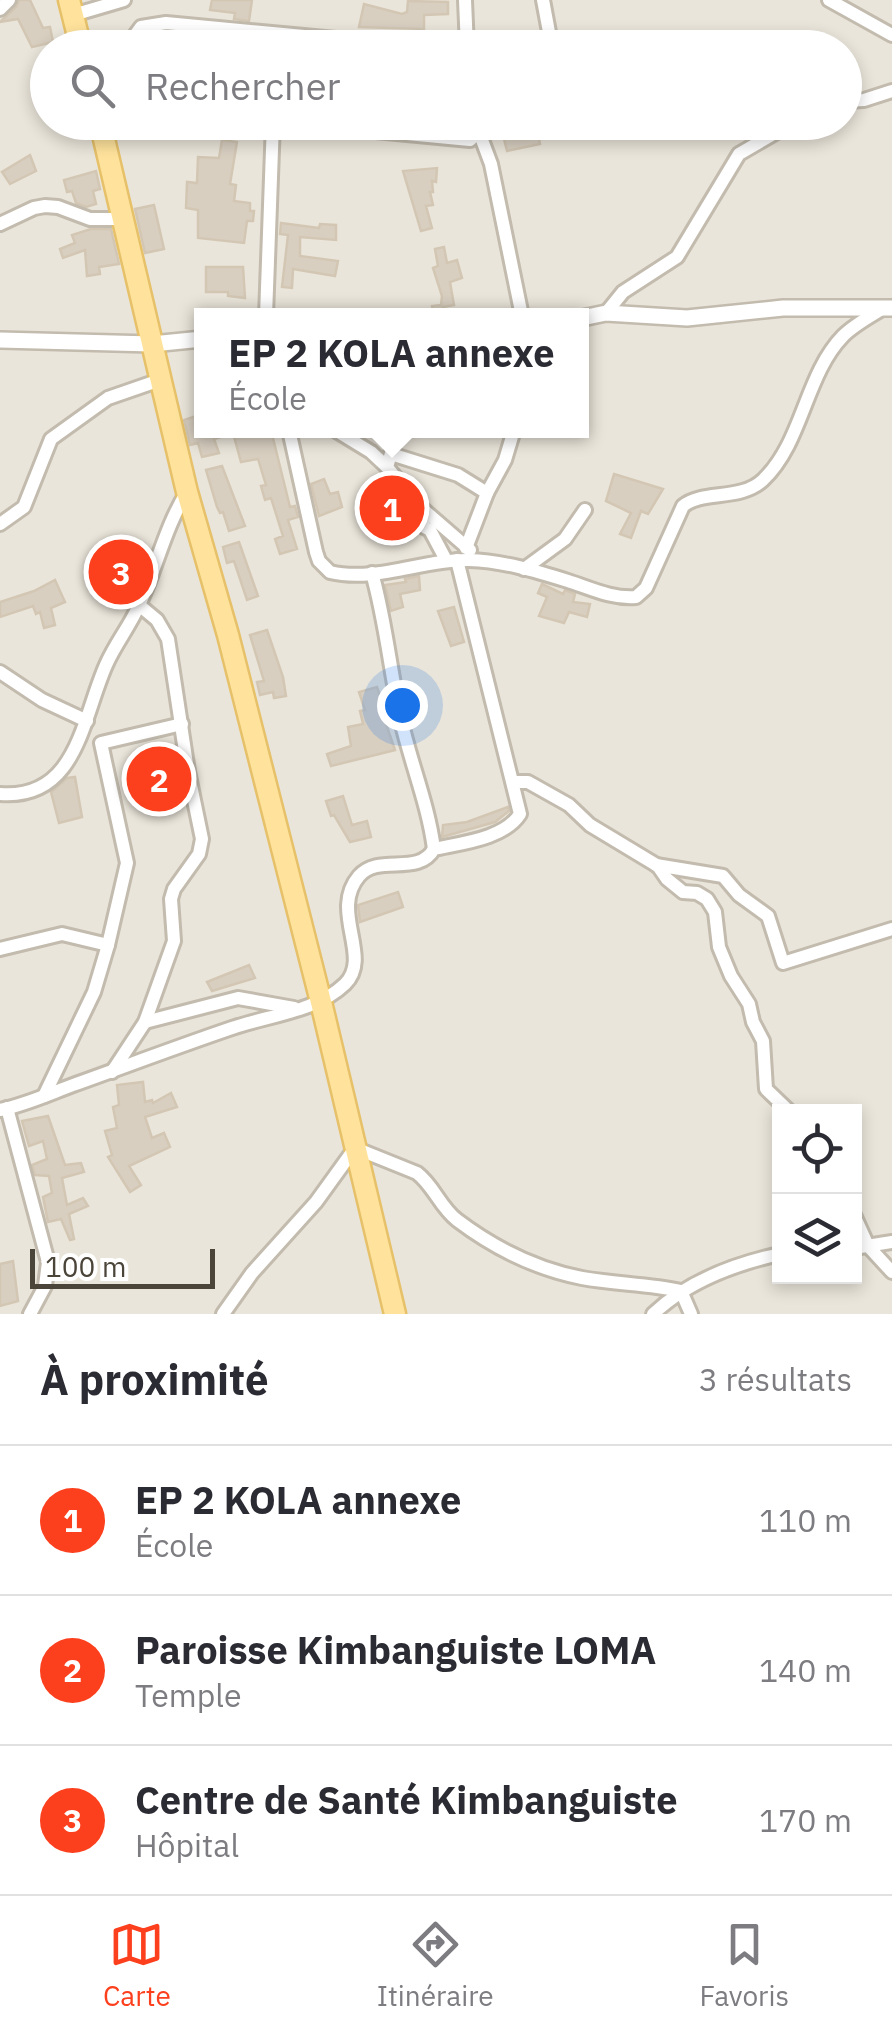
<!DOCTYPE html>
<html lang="fr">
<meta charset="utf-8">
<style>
body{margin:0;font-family:"IBM Plex Sans",sans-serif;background:#f7f7f7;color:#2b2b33}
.controls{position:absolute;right:30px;bottom:30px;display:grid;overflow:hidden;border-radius:0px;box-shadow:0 5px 15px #0003}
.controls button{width:90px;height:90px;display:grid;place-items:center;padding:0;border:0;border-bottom:2px solid #e1e1e2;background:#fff;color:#2b2b33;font:50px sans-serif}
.scale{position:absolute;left:30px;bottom:25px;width:185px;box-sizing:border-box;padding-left:10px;border:5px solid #4b4439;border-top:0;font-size:28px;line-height:35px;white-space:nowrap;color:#4b4439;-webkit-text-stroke:8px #fff;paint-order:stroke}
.you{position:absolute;left:402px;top:705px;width:35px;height:35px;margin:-25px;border:8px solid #fff;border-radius:50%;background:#1a73e8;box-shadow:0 0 0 15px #1a73e833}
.badge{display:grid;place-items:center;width:65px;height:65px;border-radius:50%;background:#fc3f1d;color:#fff;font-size:32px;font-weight:700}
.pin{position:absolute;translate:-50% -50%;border:5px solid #fff;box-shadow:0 2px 10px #0006}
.popup{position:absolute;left:194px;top:308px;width:395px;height:130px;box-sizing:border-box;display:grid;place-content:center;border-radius:0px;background:#fff;filter:drop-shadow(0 2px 8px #0005);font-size:32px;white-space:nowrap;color:#7c7c81}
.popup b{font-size:38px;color:#2b2b33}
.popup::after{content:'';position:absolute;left:50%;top:100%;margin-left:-20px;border:20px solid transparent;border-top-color:#fff}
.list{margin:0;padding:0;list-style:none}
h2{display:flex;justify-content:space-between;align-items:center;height:130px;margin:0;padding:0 40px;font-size:42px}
h2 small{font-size:32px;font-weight:400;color:#7c7c81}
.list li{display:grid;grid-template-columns:65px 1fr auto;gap:30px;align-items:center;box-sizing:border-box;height:150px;padding:0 40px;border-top:2px solid #e1e1e2}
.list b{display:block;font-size:38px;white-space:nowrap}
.list p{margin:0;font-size:32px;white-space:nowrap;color:#7c7c81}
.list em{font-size:32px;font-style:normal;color:#7c7c81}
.icon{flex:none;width:55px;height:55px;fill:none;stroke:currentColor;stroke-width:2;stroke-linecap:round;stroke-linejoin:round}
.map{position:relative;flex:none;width:892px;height:1314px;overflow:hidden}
.search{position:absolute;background:#fff;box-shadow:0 5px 15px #0003;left:30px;right:30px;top:30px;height:110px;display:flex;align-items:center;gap:25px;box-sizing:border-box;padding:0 35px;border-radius:55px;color:#7c7c81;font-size:38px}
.sheet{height:580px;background:#fff}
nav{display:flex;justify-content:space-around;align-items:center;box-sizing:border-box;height:140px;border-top:2px solid #e1e1e2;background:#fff;font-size:28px;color:#7c7c81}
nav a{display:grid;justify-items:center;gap:5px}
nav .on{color:#fc3f1d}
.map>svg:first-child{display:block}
</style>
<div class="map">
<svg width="892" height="1314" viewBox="0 0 892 1314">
<rect width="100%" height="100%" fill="#f6f3ec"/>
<path fill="#eae5da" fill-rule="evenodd" d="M0,0H892V1314H0ZM48,48H844V122H48ZM202,316H582V430H202ZM780,1112H854V1276H780Z"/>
<g fill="#d8cfc1" stroke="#d3c7b4" stroke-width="2.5">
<polygon points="19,0 30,0 43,28 50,27 53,42 32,47 18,19 0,22 16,7"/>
<polygon points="212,0 252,0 249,21 234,19 235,13 210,10"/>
<polygon points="408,1 448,2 448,14 424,15 424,29 359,27 364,4 402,14 407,12"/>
<polygon points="536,124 540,144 507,151 502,131"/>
<polygon points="222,140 237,142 230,184 236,185 234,201 250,203 250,211 254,211 253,221 247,221 244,243 198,238 198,210 186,208 187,182 197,183 198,157 219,158"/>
<polygon points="30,155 36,171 10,184 2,172"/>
<polygon points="437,168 436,182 432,181 433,192 430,192 433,205 426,206 432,228 421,231 403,171"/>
<polygon points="96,171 100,189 93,191 96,204 86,207 76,203 72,191 67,192 64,180"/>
<polygon points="154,205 164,249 145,253 135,209"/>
<polygon points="281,223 319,228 320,224 336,225 336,240 300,237 300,256 338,261 335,276 293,269 292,288 282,287 288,235 280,234"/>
<polygon points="91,229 111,229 119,264 99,267 100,274 87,276 85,250 63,258 60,249 75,243 72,235"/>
<polygon points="444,247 447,263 457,260 462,278 450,282 454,305 443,307 444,316 434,316 432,306 441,305 442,296 433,268 438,266 435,249"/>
<polygon points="206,267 243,267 245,298 228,296 228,292 206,292"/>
<polygon points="202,414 202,430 271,430 290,507 295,506 298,517 288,520 297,549 280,554 275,539 283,536 271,498 265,500 261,486 266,485 258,459 241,462 233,433 214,439 219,453 202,457 198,443 190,445 184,420"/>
<polygon points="222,466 245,526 229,531 223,512 220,513 217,507 206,470"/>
<polygon points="614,474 663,489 648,514 641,511 631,538 620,534 631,513 606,501"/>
<polygon points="324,479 330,494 338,492 342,507 319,516 311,484"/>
<polygon points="239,542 258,596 247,600 234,561 227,563 223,547"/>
<polygon points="419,576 420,590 400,594 403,607 391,611 385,585 406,582 405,579"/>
<polygon points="55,580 65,602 51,608 55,625 44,628 40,612 36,614 33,606 0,617 0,602 34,591"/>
<polygon points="542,584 563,594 565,590 575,594 573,602 590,604 587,617 569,612 564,623 539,616 547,597 538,593"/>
<polygon points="454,607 464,642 451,646 438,611"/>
<polygon points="267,630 283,677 286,696 274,698 273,692 260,695 257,682 264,681 250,635"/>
<polygon points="377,687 381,699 378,700 395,750 331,766 327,754 351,746 348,727 363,724 360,711 365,710 359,692"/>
<polygon points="75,777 82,817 59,823 51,792 67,778"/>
<polygon points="343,796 352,825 367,821 371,837 350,842 334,815 331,816 326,801"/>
<polygon points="508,807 509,811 495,822 442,837 443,825 467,822"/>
<polygon points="398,892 403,907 360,922 358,905"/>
<polygon points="249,965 255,978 212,991 207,982"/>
<polygon points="143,1082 145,1102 152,1100 153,1103 171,1093 177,1107 145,1117 152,1138 164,1133 170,1147 129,1166 141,1185 130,1192 108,1157 112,1155 105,1131 117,1128 113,1107 119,1105 117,1085"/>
<polygon points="48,1116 65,1165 81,1163 84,1172 62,1178 67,1205 83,1198 88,1206 69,1214 74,1239 70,1240 61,1219 48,1222 43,1197 52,1193 49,1176 35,1175 32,1165 47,1159 43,1141 29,1146 22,1121"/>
<polygon points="13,1261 18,1301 0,1306 0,1264"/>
</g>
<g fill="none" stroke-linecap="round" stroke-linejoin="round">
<g stroke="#c2bbae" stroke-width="18">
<g id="minor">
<polyline points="465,0 467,48"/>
<polyline points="543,0 552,48"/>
<polyline points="829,0 892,35"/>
<polyline points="0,9 9,0"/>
<polyline points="73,15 124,0"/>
<polyline points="133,48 133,38 141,27 166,23 432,48"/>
<polyline points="255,48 256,32"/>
<polyline points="844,101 864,100 892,91"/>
<polyline points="281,122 470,140 479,132 478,122"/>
<polyline points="571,122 610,122"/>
<polyline points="479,132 491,164 522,316"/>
<polyline points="0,224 34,208 45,206 58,207 90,219 125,219"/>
<polyline points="606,313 623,292 677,257 739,154 794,122"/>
<polyline points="266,316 273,122"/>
<path d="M289,430L316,552L319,561L330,572C375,583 424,559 469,560C503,561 536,571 568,581C590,588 612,599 636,597L646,588L683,506C702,490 741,501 763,480C803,442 805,375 843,336C854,325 869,317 882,309"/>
<polyline points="335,430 371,452 387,467"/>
<polyline points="398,430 387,467 418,505 424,527 430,530 446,560"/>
<polyline points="391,454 458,475 487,493 466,548"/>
<polyline points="487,493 505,460 514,430"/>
<polyline points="418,505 470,550"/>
<polyline points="0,524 24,507 51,439 108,398 160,380"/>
<polyline points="524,569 565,539 585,510"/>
<path d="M372,573C386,622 390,671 401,720C411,764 428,804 434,849"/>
<polyline points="0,672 42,700 87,721"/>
<polyline points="513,782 528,782 569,805 590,825 658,866 667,879 683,892 697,893 707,899 715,912 719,947 731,976 749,1004 753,1022 763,1041 766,1089 790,1112"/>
<path d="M0,794C77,800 82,719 106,665C115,644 130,626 139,605C157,567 165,527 187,492"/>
<polyline points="656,865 723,876 739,895 768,916 783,963 892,929"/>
<polyline points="0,949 62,934 108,945 127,863 101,743 182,724"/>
<polyline points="145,1022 238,998 294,1008"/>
<polyline points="112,1072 145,1022 174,941 171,899 174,889 199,854 202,839 188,771 168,639 157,620 139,605"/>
<polyline points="44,1096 94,992 108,945"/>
<polyline points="7,1108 48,1262 45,1286 30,1314"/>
<path d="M0,1110C25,1105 49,1094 73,1085C126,1066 179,1046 232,1028C269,1015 316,1012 345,984C373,957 329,911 359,876C379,853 418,877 434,849C461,843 504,839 520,814L457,560"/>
<polyline points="854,1215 868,1246 892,1272"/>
<polyline points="854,1248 892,1242"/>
<polyline points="681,1291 691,1314"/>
<path d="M223,1314L252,1273L316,1202L355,1148L417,1173C434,1186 440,1207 457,1220C494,1248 536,1269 582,1278C615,1284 648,1284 681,1291"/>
<path d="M653,1314C687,1282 734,1264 780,1254"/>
</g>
</g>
<g stroke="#c2bbae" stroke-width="20">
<g id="tertiary">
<polyline points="582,318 606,313 687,318 783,308 892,308"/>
<polyline points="0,340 152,344 202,339"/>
</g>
</g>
<g stroke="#e6c16a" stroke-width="25">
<g id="primary">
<polyline points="69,0 81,48"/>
<polyline points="100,122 187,492 228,635 321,1002 395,1314"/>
</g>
</g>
<use href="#minor" stroke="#fff" stroke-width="12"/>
<use href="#tertiary" stroke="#fff" stroke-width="15"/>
<use href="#primary" stroke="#ffe39c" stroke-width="20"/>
</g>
</svg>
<div class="controls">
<button><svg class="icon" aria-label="locate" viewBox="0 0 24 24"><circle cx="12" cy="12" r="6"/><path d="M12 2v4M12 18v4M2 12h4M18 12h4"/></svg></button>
<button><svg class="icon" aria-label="layers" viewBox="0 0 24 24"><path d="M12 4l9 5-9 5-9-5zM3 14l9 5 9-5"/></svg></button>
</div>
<div class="scale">100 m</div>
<div class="you"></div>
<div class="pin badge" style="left:392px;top:508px">1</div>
<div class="popup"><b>EP 2 KOLA annexe</b>École</div>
<div class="pin badge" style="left:159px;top:779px">2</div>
<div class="pin badge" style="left:121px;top:572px">3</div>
<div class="search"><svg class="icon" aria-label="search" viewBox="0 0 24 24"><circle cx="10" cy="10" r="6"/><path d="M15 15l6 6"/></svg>Rechercher</div>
</div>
<section class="sheet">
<h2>À proximité<small>3 résultats</small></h2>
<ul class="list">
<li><span class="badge">1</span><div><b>EP 2 KOLA annexe</b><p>École</p></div><em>110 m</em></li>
<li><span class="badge">2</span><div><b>Paroisse Kimbanguiste LOMA</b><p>Temple</p></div><em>140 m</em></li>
<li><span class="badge">3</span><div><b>Centre de Santé Kimbanguiste</b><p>Hôpital</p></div><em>170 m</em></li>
</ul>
</section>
<nav>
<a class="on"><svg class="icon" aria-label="map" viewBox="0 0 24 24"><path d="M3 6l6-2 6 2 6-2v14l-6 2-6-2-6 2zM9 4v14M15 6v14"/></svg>Carte</a>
<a><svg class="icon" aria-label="directions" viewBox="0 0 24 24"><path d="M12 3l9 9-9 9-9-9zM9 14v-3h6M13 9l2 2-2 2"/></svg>Itinéraire</a>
<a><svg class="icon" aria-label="saved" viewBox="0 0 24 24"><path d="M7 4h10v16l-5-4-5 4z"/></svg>Favoris</a>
</nav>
